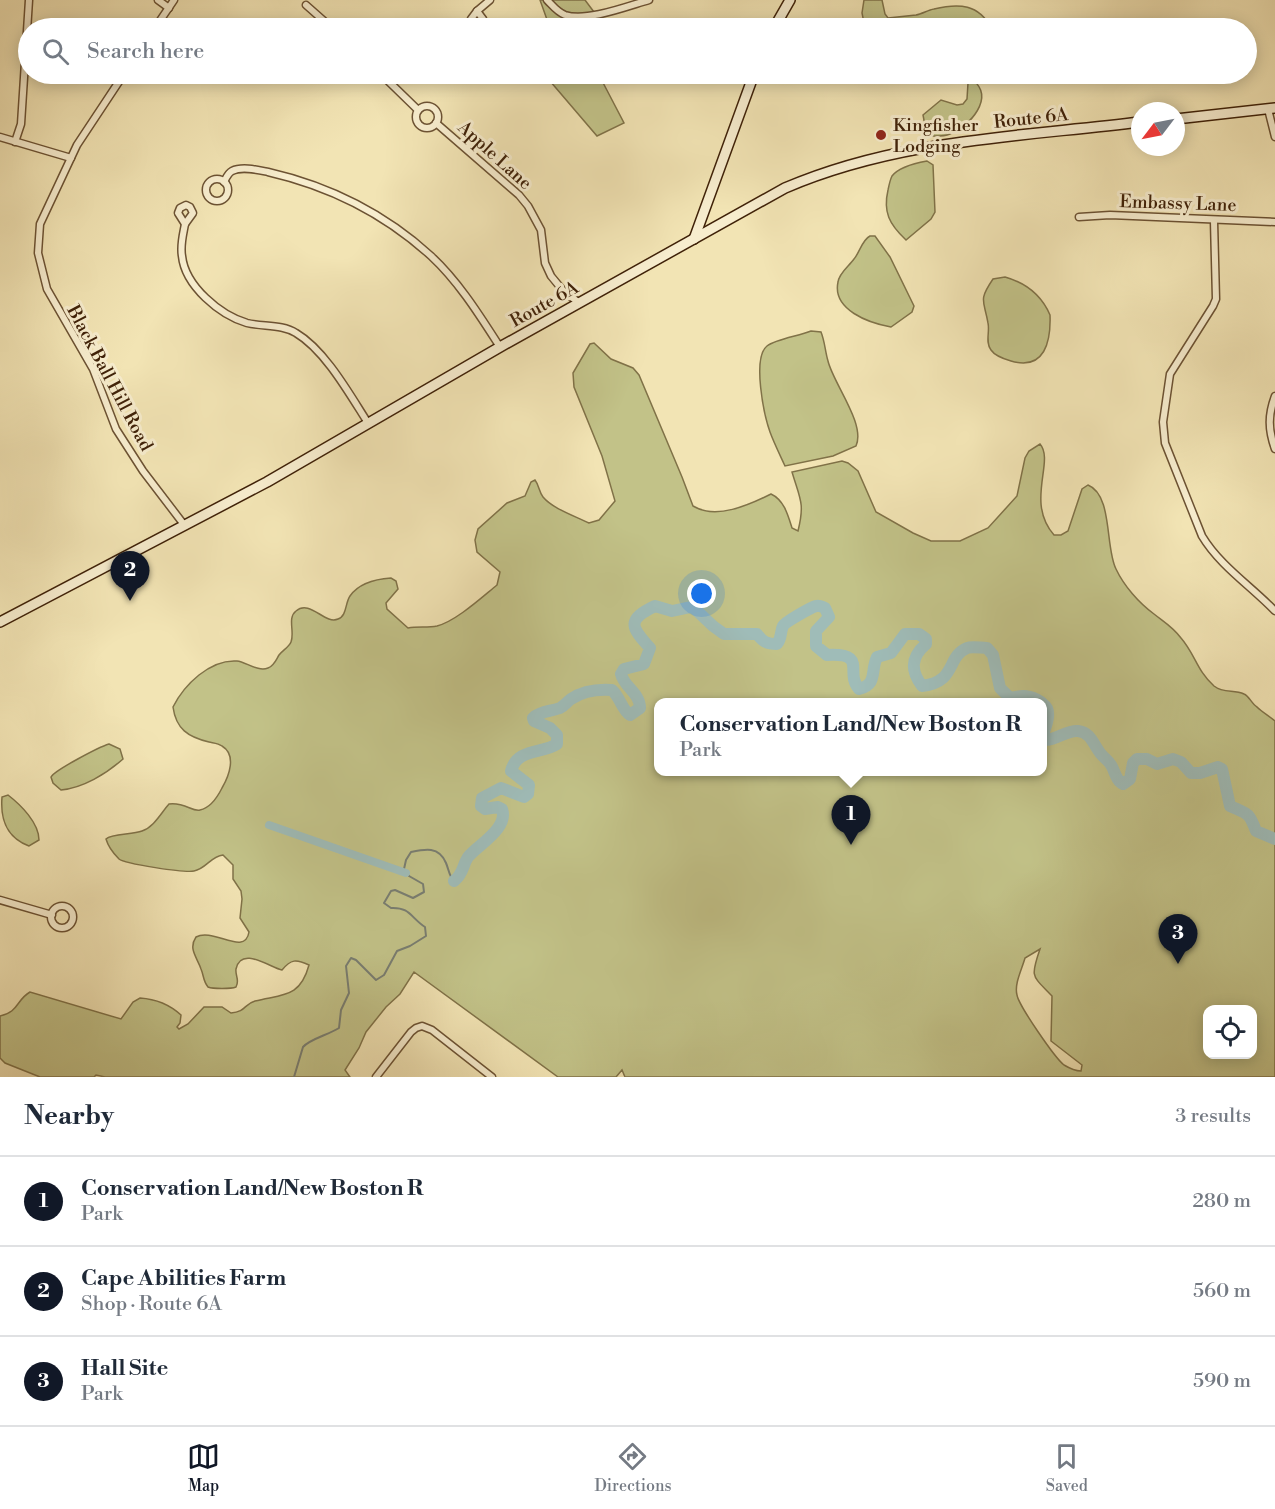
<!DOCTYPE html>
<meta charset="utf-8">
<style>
body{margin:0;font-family:"Libre Bodoni",serif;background:#f2f2f3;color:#1f2937}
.controls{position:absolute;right:18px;bottom:18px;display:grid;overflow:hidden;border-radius:12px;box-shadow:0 3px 15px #0003}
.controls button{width:54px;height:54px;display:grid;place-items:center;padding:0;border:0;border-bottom:2px solid #e0e1e3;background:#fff;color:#1f2937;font:30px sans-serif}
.compass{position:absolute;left:1131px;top:102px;width:54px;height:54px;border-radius:50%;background:#fff;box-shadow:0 3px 15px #0003;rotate:238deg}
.you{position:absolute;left:702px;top:594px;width:21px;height:21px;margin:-15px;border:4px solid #fff;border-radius:50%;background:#1a73e8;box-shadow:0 0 0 9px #1a73e833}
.badge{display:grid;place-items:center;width:39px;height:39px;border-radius:50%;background:#111827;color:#fff;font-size:20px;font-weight:700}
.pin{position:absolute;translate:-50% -50px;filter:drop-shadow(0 2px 3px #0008)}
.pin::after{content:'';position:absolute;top:32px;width:21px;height:18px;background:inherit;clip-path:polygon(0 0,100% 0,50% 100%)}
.popup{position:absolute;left:654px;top:698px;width:393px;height:78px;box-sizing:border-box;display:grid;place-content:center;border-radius:12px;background:#fff;filter:drop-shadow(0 2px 4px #0005);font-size:20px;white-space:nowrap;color:#747a83}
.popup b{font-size:22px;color:#1f2937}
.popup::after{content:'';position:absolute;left:50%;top:100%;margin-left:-12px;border:12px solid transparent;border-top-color:#fff}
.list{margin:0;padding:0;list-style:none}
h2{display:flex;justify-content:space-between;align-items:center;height:78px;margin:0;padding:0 24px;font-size:26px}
h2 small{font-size:20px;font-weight:400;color:#747a83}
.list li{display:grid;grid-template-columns:39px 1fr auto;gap:18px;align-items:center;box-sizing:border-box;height:90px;padding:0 24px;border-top:2px solid #e0e1e3}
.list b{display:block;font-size:22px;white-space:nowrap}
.list p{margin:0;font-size:20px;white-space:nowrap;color:#747a83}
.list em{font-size:20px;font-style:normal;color:#747a83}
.icon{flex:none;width:33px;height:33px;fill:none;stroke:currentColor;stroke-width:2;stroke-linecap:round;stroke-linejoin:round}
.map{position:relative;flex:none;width:1275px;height:1077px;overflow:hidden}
.search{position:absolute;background:#fff;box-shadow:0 3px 15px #0003;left:18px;right:18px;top:18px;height:66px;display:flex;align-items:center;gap:15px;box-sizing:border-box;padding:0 21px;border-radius:33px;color:#747a83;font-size:22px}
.sheet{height:348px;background:#fff}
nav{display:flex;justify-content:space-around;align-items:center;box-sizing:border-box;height:84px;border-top:2px solid #e0e1e3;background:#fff;font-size:16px;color:#747a83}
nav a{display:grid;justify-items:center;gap:3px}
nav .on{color:#111827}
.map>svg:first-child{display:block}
</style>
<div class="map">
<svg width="1275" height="1077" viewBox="0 0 1275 1077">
<rect width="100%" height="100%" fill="#f2e4b4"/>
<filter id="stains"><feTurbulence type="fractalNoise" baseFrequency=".00333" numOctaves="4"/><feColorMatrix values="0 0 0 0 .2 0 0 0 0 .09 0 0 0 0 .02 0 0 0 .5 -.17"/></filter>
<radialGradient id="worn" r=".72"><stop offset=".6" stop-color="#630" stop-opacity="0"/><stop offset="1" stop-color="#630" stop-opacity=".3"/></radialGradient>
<g fill="#c2c288" stroke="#807248" stroke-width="1.5" fill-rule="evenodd">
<polygon points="540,0 585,0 606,28 550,28"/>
<path d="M864,0H882L885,14L888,18C897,17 907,16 916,15C922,14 928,10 934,9C959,3 979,4 991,28H980L972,21L946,28H865L862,13Z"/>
<polygon points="544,74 600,74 599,75 624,123 597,136"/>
<path d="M973,80C995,98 970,126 950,134C943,137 934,136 927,136L923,115L941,100L957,105L963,104L967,99L968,83Z"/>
<path d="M927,161L933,165L935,212L931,219L906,240C889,224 883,212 888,190C889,185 890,180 892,176C899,167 916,163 927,161Z"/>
<path d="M870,236H875L890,257L914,306L912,312L891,327C869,323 832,310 838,282C839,273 849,266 854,259C860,252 862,240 870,236Z"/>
<path d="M1005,277C1026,283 1041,294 1050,315C1051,341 1045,371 1011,361C1004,359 995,356 991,350C985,342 990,332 988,323C984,300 978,301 993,279Z"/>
<path d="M811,331L821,332C825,342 825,351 828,361C833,383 866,424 856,446L833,456L785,466C780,455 774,443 770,432C764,415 752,358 767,346C776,339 799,336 811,331Z"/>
<path d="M594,343L611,359L633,368L639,375L682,477L693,506C716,520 749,505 771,494C784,500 788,515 792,528L798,531C805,503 800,499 792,472L842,461L848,463L858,471L876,512L913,533L931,541H960L988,528L1017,496L1025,458L1029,451L1040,444C1055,461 1025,502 1054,535H1061L1068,531L1082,489L1088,485C1113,495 1105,548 1116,569C1124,586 1139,603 1154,614C1164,622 1173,627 1181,638C1195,654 1197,671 1214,686C1224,694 1234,689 1244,694C1249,696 1252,704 1257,707C1262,712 1269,716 1275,721V1077H625L622,1070L616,1077H558L414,972L400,994L386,1007L366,1032L359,1048L345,1070L350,1077H105L96,1075L94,1077H40L5,1063L0,1058V1016C19,1012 16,1000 30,992L121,1019L133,1002L140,998C155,999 169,1004 181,1015L180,1023L177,1027L179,1029L188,1024L204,1007H222L231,1013C246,1012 244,1004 255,1001C283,994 300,998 309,965C296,959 291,959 282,970C271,968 241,945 236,969C235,976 240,980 236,987C231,989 213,989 208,987C203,981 204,976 201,969C197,957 188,949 196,937C213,927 245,957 249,932L240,918L242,899L241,891L233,879V865L223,855C211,856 206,869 194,871C185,873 125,864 119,859C114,854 108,846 106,839C112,833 132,835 142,831C154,827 161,813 169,804C185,802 192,812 200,810C210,808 218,796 222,788C229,776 237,755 222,746C218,743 213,743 209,742C188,737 176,729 173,707C184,685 210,659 237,661C246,662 258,672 268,668C274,666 276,660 279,655C283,650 289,647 291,642C295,632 287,618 296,611C310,599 325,625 338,619C347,616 345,603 350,596C359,583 376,579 391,578L396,581L398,589L386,603L387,609L408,628C418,626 427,628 437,626C456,621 481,598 497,585L500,572L477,552L475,540L478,529L507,503L525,496L531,482L535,480C539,485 539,492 543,497C553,509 575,516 589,523L599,520L615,501L602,456L574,387L573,373L590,344ZM659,702H1043V772H659ZM1040,949C1030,978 1032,975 1052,996L1051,1041L1082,1065L1081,1071C1075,1071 1069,1068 1064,1065C1055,1058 1019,1006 1017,995C1014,984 1022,969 1025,958ZM1208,1010H1252V1054H1208Z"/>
<path d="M109,744L120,749L123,759C106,774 83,788 61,790L53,783L51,777C55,770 99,747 109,744Z"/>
<path d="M8,795C21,805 39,823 39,840L29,846C8,838 0,822 2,797Z"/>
</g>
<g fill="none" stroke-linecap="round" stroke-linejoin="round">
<path stroke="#797e72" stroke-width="2" d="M294,1077L303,1047C310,1039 328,1035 339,1028L341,1010L349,993L346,966L351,958L356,960L376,980L384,975L397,951L410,946L426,936L425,927C411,918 410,907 391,908L384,903L391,891L395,890L413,898L424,892L423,884L409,876L404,869L406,860L411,852C425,849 439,846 446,863C449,870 449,876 454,881"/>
<polyline stroke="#9fbcb8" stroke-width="8" points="269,825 406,873"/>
<g stroke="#9fbcb8" stroke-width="12">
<path d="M1043,704C1053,711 1046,725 1043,735L1046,740C1058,739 1067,730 1078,731C1091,732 1094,746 1101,754C1104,758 1108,760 1111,765C1115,771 1116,781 1123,784L1130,779L1133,763L1137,759H1147L1157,764L1173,759L1181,762L1191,773H1200L1218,767L1222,769L1230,806C1248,814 1249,812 1256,831L1275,839"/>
<path d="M454,881C464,873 462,866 468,857C478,845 509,828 502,809L498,807L485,809L481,806L482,798L501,788L524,797L528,794L529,785L511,771C517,748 542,754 557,744V735L550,728L534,721L533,718C542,710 550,712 560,708C564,706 567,702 571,699C583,691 598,689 612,690C620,697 622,710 630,715L640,708C640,693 624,687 621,674L624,669L644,664L650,648C631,627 626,620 655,606L672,611L691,607L695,609L713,626L724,634H757C763,642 767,644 777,644C782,638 780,632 783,626C785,622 810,608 816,606C820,605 822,607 825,608L829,617L816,631V646L827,655C869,653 844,672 859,689C878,684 870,672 877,657L891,653L905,634H919L926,639V644C911,657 910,670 922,686C957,682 946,657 967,648C972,646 981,648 987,648L993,655L1000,688L1010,698C1023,695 1030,695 1041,702"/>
</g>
<g stroke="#6c5233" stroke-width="9">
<g id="minor">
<polyline points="158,0 169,8"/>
<path d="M547,0C553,6 557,12 565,15C587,22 628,6 649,0"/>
<polyline points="306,5 332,28"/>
<polyline points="477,11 490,0"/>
<polyline points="155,28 174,0"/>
<polyline points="467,28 471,19 477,11 483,19 485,28"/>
<polyline points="124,74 77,145 40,224 38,253 47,289 93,369 116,429 143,471 185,526"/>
<polyline points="381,74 418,110"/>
<circle cx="427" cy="117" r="11"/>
<polyline points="1268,109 1275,137"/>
<polyline points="436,123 519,195 528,206 541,230 545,263 551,276 565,293 580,303"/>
<polyline points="0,137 71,158"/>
<polyline points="15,142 21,124 29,0"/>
<circle cx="217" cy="190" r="11"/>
<path d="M224,182C226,178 228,173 232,171C242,166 258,170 268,172C329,186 385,214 431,256C459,282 480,316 500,347"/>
<polygon points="186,205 190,207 193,213 185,224 178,213 180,208"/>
<polyline points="1079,217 1110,215 1275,222"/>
<path d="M1214,221L1216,299L1213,306L1170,374L1163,422L1165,443L1202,536C1220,566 1251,586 1275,611"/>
<path d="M185,224C183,235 180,245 182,256C185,286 220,315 247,323C263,327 282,324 296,333C325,350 350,395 368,423"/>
<path d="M1275,396C1268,415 1268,429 1275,449"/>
<polyline points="0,900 52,915"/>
<circle cx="62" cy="917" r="11"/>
<polyline points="376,1077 411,1032 416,1028 422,1026 432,1030 492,1077"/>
</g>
</g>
<g stroke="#3f2108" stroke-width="12">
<g id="secondary">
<polyline points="774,28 790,0"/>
<polyline points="1176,119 1275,108"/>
<polyline points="694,239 754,74"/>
<path d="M0,622L267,482L500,347L785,188C899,139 1019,137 1140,122"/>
</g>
</g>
<use href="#minor" stroke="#f7edce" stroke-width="6"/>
<use href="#secondary" stroke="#f7edce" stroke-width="9"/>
</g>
<circle fill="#8f2418" stroke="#f7edce" stroke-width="2" cx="881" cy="135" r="6"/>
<g text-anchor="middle" stroke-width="6" stroke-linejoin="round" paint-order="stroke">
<g font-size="18" fill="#3f2108" stroke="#f7edce">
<text transform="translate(1031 118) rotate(-6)" y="6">Route 6A</text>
<text transform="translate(495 155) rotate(42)" y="6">Apple Lane</text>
<text transform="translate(1178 203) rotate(2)" y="6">Embassy Lane</text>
<text transform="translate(544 304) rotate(-29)" y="6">Route 6A</text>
<text transform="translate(110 378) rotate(62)" y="6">Black Ball Hill Road</text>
</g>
<g font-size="18" fill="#3f2108" stroke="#f7edce" text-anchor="start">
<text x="893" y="131">Kingfisher<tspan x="893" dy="21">Lodging</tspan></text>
</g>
</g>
<rect width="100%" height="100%" filter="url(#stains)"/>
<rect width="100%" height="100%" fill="url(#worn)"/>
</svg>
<div class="controls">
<button><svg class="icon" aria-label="locate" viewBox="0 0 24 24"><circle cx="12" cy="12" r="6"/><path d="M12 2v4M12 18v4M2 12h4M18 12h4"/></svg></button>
</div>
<svg class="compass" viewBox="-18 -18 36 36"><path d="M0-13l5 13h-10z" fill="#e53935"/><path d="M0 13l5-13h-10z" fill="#747a83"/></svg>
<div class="you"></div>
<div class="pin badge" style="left:851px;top:845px">1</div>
<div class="popup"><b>Conservation Land/New Boston R</b>Park</div>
<div class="pin badge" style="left:130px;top:601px">2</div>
<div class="pin badge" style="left:1178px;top:964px">3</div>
<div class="search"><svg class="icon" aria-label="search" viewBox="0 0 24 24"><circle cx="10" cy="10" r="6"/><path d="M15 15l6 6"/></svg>Search here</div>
</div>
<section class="sheet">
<h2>Nearby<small>3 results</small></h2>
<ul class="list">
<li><span class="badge">1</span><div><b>Conservation Land/New Boston R</b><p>Park</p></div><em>280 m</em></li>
<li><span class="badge">2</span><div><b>Cape Abilities Farm</b><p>Shop · Route 6A</p></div><em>560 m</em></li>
<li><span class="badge">3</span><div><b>Hall Site</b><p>Park</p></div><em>590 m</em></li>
</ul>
</section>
<nav>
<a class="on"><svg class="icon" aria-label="map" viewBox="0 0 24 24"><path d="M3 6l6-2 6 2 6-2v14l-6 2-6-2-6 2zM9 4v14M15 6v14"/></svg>Map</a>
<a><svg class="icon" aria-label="directions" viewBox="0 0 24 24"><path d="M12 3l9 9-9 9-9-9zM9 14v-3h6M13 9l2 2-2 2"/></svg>Directions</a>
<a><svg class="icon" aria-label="saved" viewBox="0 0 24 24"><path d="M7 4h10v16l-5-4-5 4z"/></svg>Saved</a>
</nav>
